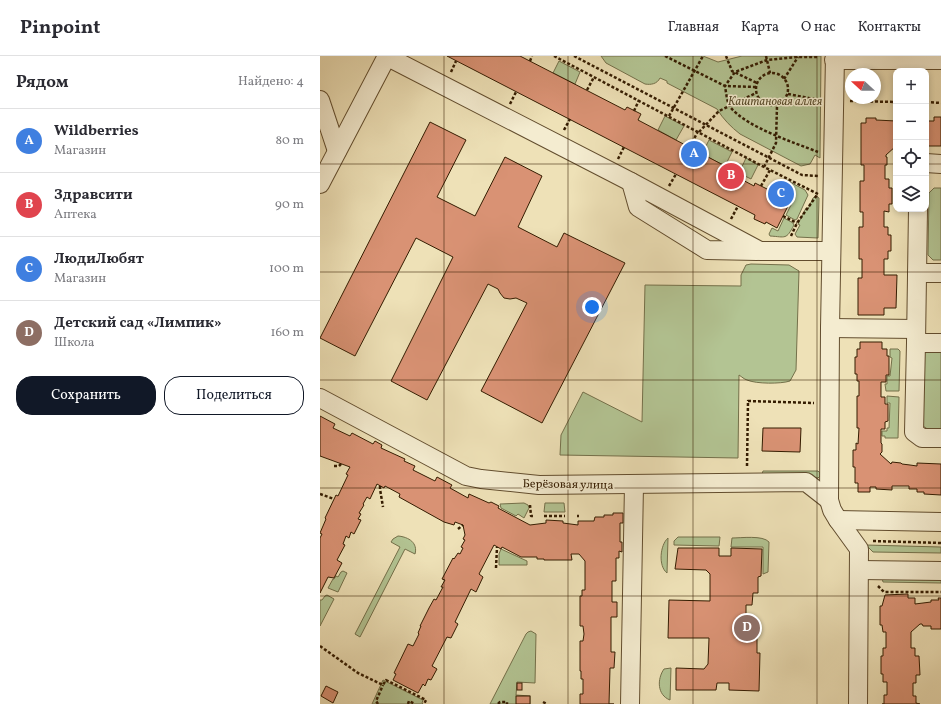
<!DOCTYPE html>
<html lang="ru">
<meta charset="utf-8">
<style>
body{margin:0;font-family:Vollkorn,serif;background:#f7f7f7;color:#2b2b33}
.controls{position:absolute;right:12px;top:12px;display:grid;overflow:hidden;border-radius:8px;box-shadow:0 2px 6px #0003}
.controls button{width:36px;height:36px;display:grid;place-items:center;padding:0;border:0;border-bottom:1px solid #e1e1e2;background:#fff;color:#2b2b33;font:20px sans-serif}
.compass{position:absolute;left:525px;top:12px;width:36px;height:36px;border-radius:50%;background:#fff;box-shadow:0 2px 6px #0003;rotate:291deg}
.you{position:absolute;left:272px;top:251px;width:14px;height:14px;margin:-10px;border:3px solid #fff;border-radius:50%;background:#1a73e8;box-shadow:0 0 0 6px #1a73e833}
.badge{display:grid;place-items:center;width:26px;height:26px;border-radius:50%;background:#111827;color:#fff;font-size:13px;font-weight:700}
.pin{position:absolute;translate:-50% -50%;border:2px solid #fff;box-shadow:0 1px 4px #0006}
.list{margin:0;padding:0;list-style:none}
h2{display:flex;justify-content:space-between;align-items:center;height:52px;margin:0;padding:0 16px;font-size:17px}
h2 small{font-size:13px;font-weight:400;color:#7c7c81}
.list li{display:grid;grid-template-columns:26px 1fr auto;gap:12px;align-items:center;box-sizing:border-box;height:64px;padding:0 16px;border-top:1px solid #e1e1e2}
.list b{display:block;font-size:15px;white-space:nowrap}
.list p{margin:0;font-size:13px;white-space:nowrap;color:#7c7c81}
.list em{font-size:13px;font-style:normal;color:#7c7c81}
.actions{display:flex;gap:8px;padding:12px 16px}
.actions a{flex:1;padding:9px 0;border:1px solid #111827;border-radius:16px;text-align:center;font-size:14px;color:#111827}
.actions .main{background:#111827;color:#fff}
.icon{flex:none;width:22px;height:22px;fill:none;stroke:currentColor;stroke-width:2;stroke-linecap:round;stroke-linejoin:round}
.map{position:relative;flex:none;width:621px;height:648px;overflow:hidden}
header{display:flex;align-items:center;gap:24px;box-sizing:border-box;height:56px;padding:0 20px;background:#fff;border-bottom:1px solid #e1e1e2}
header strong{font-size:19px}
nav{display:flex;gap:22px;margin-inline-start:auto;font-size:14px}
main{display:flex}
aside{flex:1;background:#fff}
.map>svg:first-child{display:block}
</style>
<header>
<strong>Pinpoint</strong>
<nav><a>Главная</a><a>Карта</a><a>О нас</a><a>Контакты</a></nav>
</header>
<main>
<aside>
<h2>Рядом<small>Найдено: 4</small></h2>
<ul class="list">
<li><span class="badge" style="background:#3f7fe0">A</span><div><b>Wildberries</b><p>Магазин</p></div><em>80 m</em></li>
<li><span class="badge" style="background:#e0444e">B</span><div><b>Здравсити</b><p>Аптека</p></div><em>90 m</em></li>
<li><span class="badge" style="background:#3f7fe0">C</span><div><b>ЛюдиЛюбят</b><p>Магазин</p></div><em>100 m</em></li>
<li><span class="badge" style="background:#8d6e63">D</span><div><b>Детский сад «Лимпик»</b><p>Школа</p></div><em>160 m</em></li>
</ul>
<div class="actions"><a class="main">Сохранить</a><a>Поделиться</a></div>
</aside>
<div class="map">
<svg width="621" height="648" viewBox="0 0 621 648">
<rect width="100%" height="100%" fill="#eee1b7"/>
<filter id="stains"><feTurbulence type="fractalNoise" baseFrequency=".005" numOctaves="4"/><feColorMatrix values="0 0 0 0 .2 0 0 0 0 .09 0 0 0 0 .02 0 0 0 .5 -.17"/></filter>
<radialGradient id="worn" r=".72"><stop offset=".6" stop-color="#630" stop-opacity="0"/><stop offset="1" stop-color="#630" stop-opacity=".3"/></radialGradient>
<g fill="#b3c493" stroke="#74704a">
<path d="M281,0H383L398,6L422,0H501L500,102L495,99L490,108L481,110L420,78C411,71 403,63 397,53L347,27V25L340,22C337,28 331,29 325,28L286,7Z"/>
<polygon points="239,5 260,16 255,28 233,17"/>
<polygon points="345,60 364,70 356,84 338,74"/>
<polygon points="389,84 412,96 405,110 382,98"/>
<polygon points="426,102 438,109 431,123 419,117"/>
<polygon points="466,124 485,134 488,139 477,163 475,164 466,159 475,141 470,137 464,134 463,136 461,135"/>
<polygon points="614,132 621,132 621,204 613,204 608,199 609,137"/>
<polygon points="496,140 499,142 498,182 477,181 475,178 480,169 478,168 486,152 488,153 493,142"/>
<path d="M464,162L473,167L474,169C466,184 466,181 450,180L449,178L452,172L458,175Z"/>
<path d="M431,208L469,209L479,215L476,314L470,325C461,328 436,328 427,324C424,323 422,321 419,319L418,402L240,399L241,379L263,336L322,366L325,229L421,230V219L426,209Z"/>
<polygon points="570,293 578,293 580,295 579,335 566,335 565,328 567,328 567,320 570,320 572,302 570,301"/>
<polygon points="609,295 621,295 621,374 609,374 603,370 604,297"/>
<polygon points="567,340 579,341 578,382 565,382 565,380 562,380 562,375 567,375 567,372 569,372 570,347 567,347"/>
<polygon points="443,415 498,415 500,417 500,420 498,422 443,421 442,418"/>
<polygon points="204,447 208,449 209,452 204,462 198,458 196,460 181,452 180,448"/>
<polygon points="225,447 244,447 245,456 224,456"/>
<path d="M78,480C89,481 98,487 95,498L85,493L40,581L35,578L80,491L71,486L73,483Z"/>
<polygon points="358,481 400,481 399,490 354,489 354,485"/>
<path d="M348,482L347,517C338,510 340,489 348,482Z"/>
<path d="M412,482C421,482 443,479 449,486L448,516L443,518V491H411Z"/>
<polygon points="546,489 621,491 621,497 553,496"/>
<polygon points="181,493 207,505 207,509 179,509 179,498"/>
<polygon points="23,515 27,517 18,536 8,532 13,523 14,523 16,520 18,521 21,516"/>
<polygon points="562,522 621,523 621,527 563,526"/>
<polygon points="7,539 14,543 0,570 0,544 2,544 5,540"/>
<polygon points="211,575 216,578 215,627 197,626 196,639 210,640 210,648 170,648 206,578 208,576"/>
<path d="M351,612L350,644C337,639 337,623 344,613Z"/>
<polygon points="63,624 103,644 102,647 103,648 52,648"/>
</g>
<g fill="#d99274" stroke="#341c01">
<polygon points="127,0 200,0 305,54 307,51 321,58 318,64 405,110 404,112 413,117 414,115 418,118 417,121 434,130 435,127 447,133 448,132 463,139 465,136 471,139 470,141 472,142 457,172 446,166 445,168 434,163 435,159"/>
<polygon points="614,61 621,61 621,90 606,90 606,65 614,65"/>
<polygon points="546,62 556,62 556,64 576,65 576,90 566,99 566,101 567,101 567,109 565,109 565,123 569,123 569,132 572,132 572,148 569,148 569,156 564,155 564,171 568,171 568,179 571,179 571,195 568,195 568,203 564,203 564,219 577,219 576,252 564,252 564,259 538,259 538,222 542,222 542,203 539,203 539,171 543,171 543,156 540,156 540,125 544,125 544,109 541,109 541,67 546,67"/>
<polygon points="110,66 146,84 117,141 155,160 185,101 222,120 198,171 237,191 244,177 305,207 222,367 161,335 207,247 196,242 190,243 184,242 180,237 178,233 168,228 107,344 71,325 133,201 96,182 35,300 0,282"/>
<polygon points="540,286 562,286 562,293 567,293 567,300 569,300 569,319 566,319 566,326 561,326 561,341 565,341 565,348 568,348 568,365 565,366 565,373 561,373 561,387 562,388 562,396 560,398 571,408 572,406 581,407 582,408 590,409 597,410 597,407 621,408 621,439 604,438 604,436 597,436 597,433 589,433 589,430 572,430 572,434 556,433 556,431 550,431 550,436 538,436 538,427 535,427 535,411 533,411 533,394 536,394 536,387 538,388 539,372 537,372 537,340 539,340 539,325 537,325 537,318 535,318 535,301 537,301 537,293 540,293"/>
<polygon points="0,360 15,368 13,372 30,380 32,377 53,388 55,385 62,389 61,392 85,403 84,405 95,410 93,414 115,425 117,421 132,429 130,432 148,442 149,438 169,447 171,446 179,450 178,452 210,469 226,467 226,464 243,465 243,467 258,469 258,465 274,465 275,461 284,461 284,459 293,459 293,457 303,457 303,467 300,467 300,486 302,486 302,496 299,495 299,502 296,502 296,525 292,525 292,546 297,546 297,561 291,561 291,596 295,596 294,612 290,612 289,648 294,648 260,648 260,638 263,638 263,623 261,623 261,615 260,615 260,585 263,585 264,578 263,570 260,570 260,540 262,540 262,534 265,534 265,505 259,498 251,498 252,504 224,504 224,503 217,503 217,501 201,501 182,491 181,493 174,489 159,518 163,521 156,536 151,533 135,566 138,568 131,582 127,581 112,610 117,613 111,624 108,623 105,630 103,628 98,637 73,624 76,618 74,617 88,588 93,590 99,578 98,577 101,570 100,570 109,552 114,543 116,544 123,531 121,531 125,524 122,523 133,502 134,503 138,497 140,498 143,492 141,491 145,484 143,483 145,479 143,469 135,466 134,469 124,466 79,441 80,438 65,430 64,432 57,428 50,443 47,441 43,448 44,449 39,457 41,458 38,463 41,464 34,478 31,476 29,482 26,480 23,488 25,489 17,504 22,507 14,522 8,521 0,537 0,482 2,478 0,477 6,463 5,462 16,439 18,440 28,419 26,418 30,411 0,400"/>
<polygon points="443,372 481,372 480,396 442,395"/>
<polygon points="358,492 399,492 399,500 411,500 411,492 442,493 441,520 438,521 438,537 433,537 432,549 426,549 426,567 432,567 432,580 437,580 437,597 440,597 439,635 409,634 409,627 397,627 396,634 356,634 356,612 384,613 388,608 389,582 348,582 349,544 390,545 390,518 386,514 355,513"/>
<polygon points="588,538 588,542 595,542 595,548 611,546 611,544 619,544 618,542 621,542 621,573 611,573 611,570 603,570 602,568 600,568 591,576 591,592 595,592 595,600 599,600 600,619 596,619 596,627 593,627 593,640 596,640 596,647 600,648 562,648 564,648 564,639 567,639 567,626 563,626 563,618 561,618 561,600 563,600 563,592 566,592 566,576 563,576 562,569 560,569 560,550 562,550 565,539"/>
<rect x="197" y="627" width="5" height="7"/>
<polygon points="6,630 18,636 13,647 1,640"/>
<rect x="196" y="640" width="14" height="8"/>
</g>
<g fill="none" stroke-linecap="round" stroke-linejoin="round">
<g stroke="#624d2e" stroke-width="20">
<g id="minor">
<polyline points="66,0 311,126 440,195 511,195"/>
<polyline points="515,0 510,272 509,444 512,454 518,464 539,493 538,648"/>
<polyline points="514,4 621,4"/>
<polyline points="0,44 17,95"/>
<polyline points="606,107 621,108"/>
<polyline points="311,126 318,151 387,194 437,195"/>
<polyline points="0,128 67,0"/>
<polyline points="597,217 621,217"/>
<polyline points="510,272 596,273"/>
<polyline points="596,287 598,153"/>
<polyline points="621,287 596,287 594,376 602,382 621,382"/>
<polyline points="0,342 146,420 161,423 219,429 486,426 509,444"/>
<polyline points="518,464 621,466"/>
<polyline points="540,514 621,515"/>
<polyline points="310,648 314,429"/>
</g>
</g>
<g stroke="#341c01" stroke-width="2.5" stroke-dasharray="3 2" stroke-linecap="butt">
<polyline points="234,0 444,111 498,138"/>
<polyline points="254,0 482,119 498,120"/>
<polyline points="345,0 405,30 436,31"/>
<polyline points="406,0 412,15 437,27"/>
<polyline points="446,0 450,17"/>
<polyline points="210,5 212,0"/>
<polyline points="131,16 136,5"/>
<circle cx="452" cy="33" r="16"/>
<polyline points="464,23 478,1"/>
<polyline points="267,34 274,21"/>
<polyline points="468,38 499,44"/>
<polyline points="530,45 576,46"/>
<polyline points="606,46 621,47"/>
<polyline points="190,48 196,36"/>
<polyline points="314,55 319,44"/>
<polyline points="349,60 383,0"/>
<polyline points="244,74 250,63"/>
<polyline points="379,76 399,55 436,37"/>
<polyline points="370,91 378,75"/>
<path d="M498,96C473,86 428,72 410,51C407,46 406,36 405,30L415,16L447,4L477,1H499"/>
<polyline points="298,103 304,91"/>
<polyline points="444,111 456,87 457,49"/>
<polyline points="349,130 356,118"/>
<polyline points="441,130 450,114"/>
<polyline points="463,160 477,167"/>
<polyline points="411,163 418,150"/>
<polyline points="471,180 477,167 497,139"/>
<polyline points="14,410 19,410 22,407"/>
<polyline points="427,410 428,345 494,347"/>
<polyline points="60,430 60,433 63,451"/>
<polyline points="0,438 14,443"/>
<polyline points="210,449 211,460 214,460"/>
<polyline points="224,460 245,460"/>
<polyline points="257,460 259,460"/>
<polyline points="138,473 143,469"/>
<polyline points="553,485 621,487"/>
<polyline points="176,512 177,491"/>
<polyline points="558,530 564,536 621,536"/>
<polyline points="0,590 38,617 63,629 66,624 106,644 104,648"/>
<polyline points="223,646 227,648"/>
<polyline points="58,648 56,645 63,629"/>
<polyline points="88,648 89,645 95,648"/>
<polyline points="178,648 180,646 187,646 187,648"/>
</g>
<use href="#minor" stroke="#f4ecd0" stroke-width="18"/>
</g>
<path fill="none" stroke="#341c01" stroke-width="1" stroke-opacity="0.55" d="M124,0V648M248,0V648M373,0V648M497,0V648M0,108H576M606,108H621M0,216H621M0,324H621M0,432H621M0,540H621"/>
<g text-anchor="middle" stroke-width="3" stroke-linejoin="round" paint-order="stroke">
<g font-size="12" font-style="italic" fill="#5a4e2d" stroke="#f4ecd0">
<text x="455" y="49">Каштановая аллея</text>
</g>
<g font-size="12" fill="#341c01" stroke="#f4ecd0">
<text transform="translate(248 428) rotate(1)" y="4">Берёзовая улица</text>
</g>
</g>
<rect width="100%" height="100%" filter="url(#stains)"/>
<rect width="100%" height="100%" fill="url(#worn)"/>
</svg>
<div class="controls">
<button>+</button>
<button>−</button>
<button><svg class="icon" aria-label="locate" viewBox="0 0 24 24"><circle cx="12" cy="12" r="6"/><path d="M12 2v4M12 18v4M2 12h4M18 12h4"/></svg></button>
<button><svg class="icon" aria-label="layers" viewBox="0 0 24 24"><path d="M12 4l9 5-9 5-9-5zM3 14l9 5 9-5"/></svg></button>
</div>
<svg class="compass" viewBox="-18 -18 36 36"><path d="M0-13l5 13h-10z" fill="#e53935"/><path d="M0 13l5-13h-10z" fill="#7c7c81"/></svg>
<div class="you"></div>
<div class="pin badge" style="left:374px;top:98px;background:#3f7fe0">A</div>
<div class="pin badge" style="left:411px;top:120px;background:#e0444e">B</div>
<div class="pin badge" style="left:461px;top:138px;background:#3f7fe0">C</div>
<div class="pin badge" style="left:427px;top:572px;background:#8d6e63">D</div>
</div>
</main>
